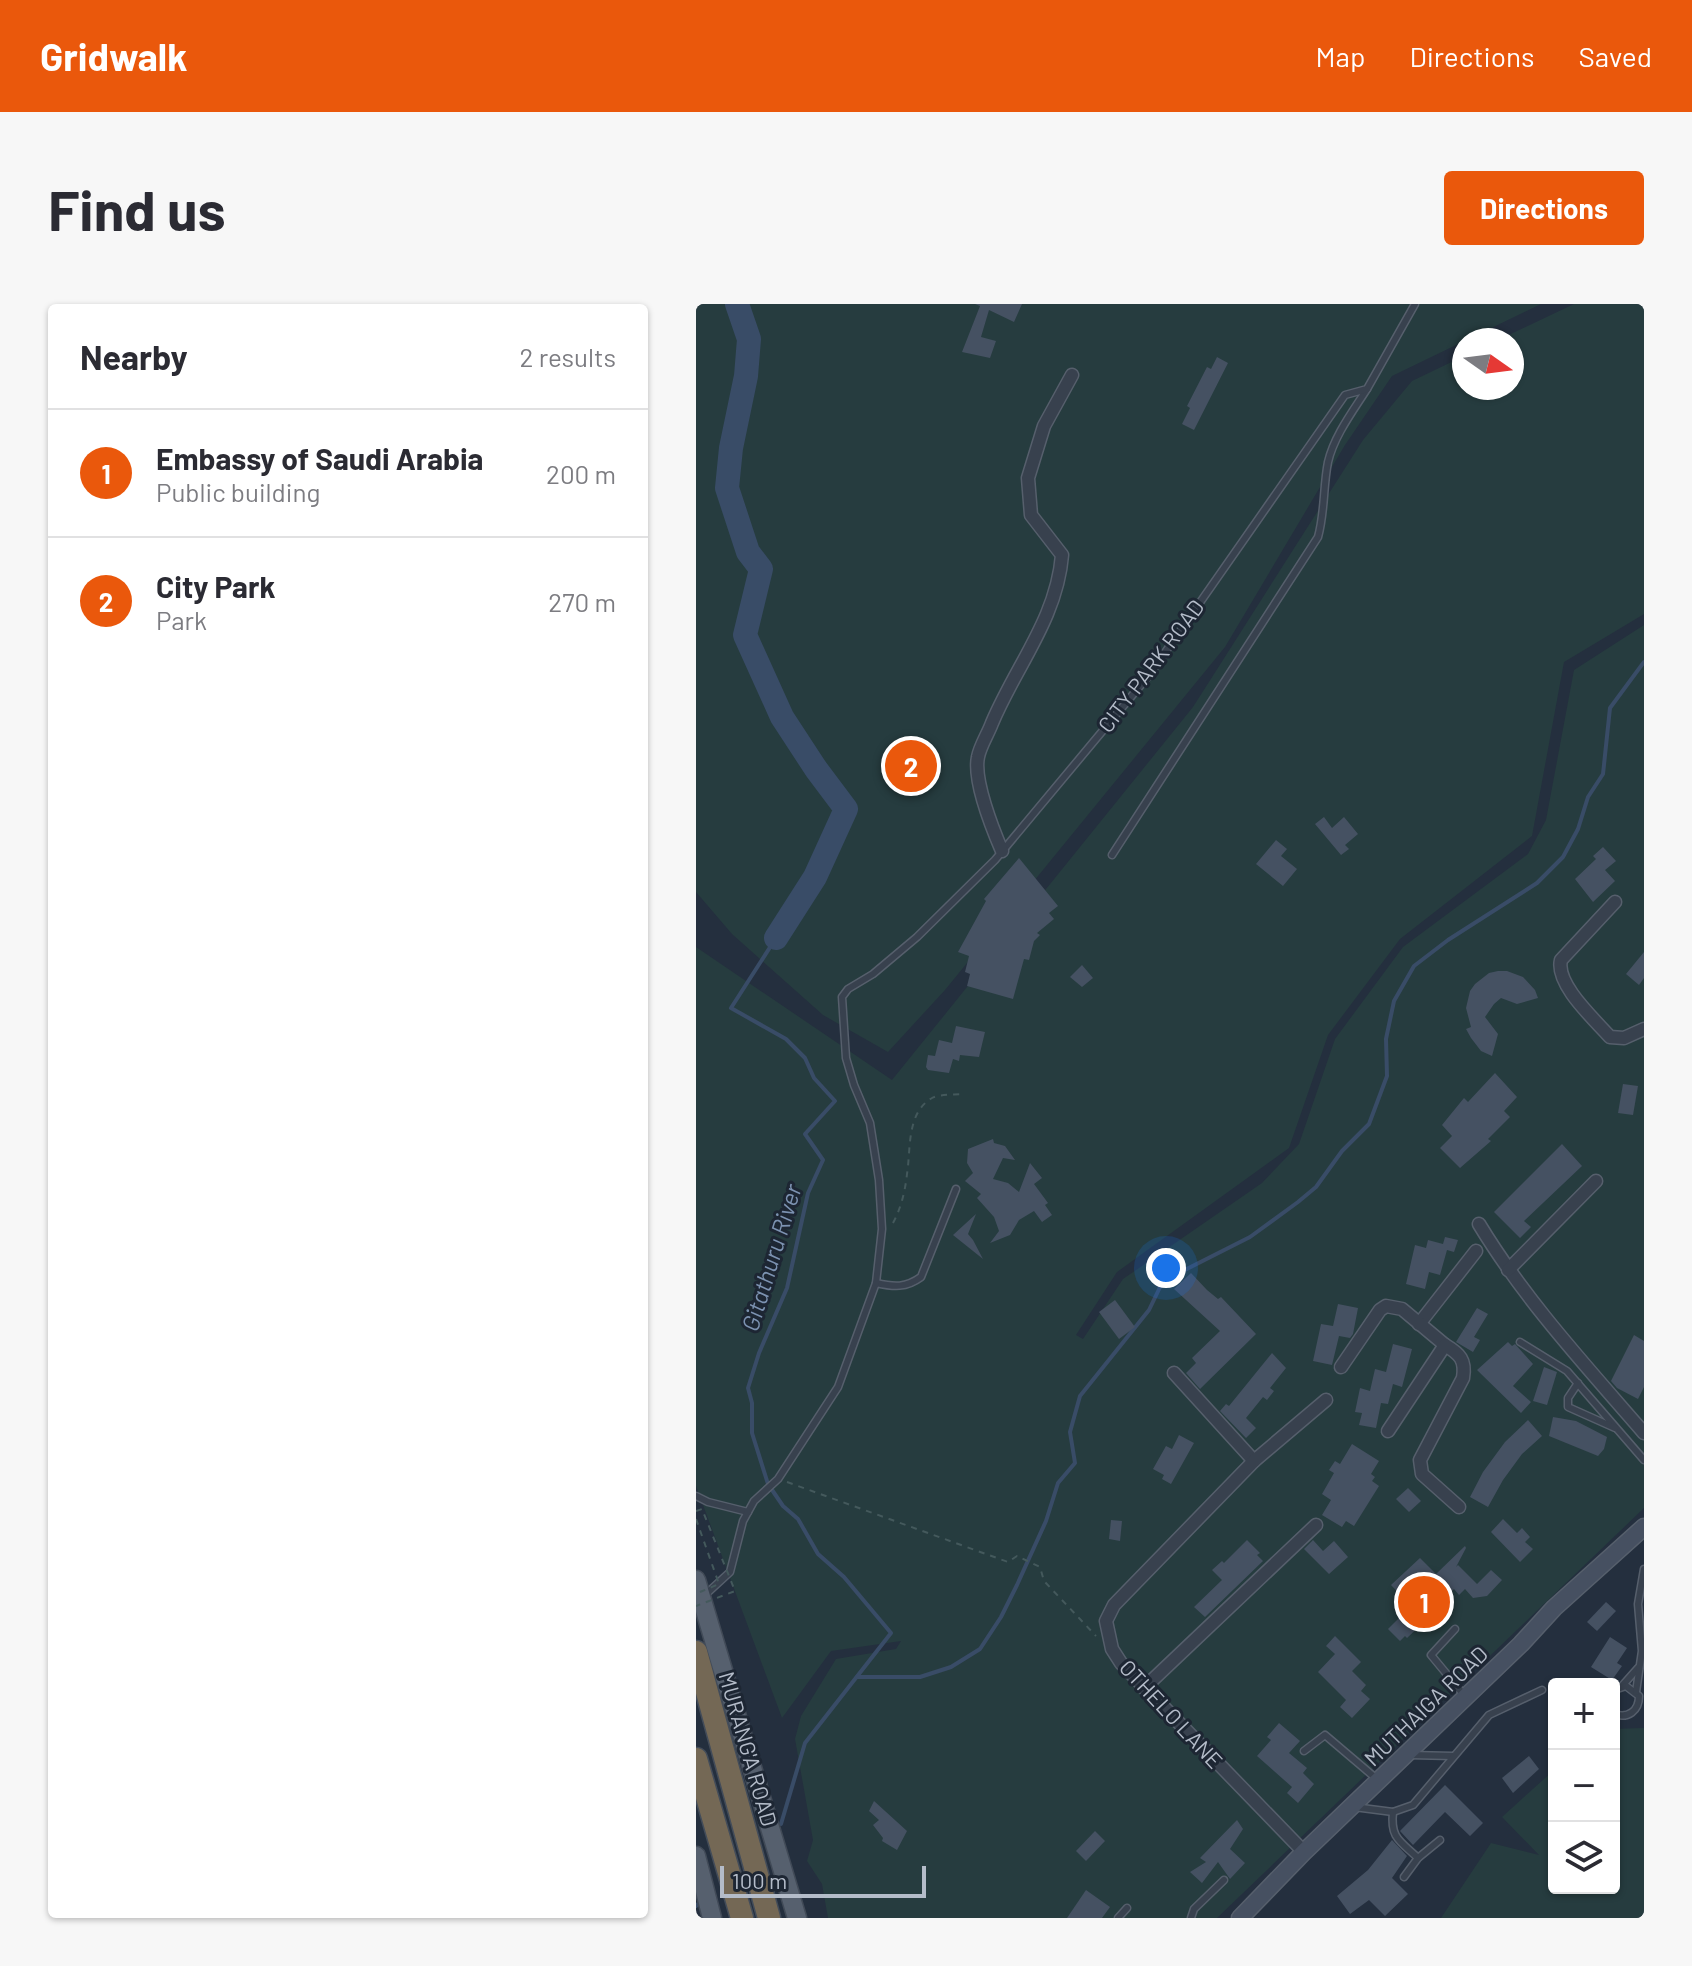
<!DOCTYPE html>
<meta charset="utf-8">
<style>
body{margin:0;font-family:Barlow,sans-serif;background:#f7f7f7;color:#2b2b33}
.controls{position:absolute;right:24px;bottom:24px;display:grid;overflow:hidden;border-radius:8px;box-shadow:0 2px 6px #0004}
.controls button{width:72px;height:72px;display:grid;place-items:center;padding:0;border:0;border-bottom:2px solid #e1e1e2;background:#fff;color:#2b2b33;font:40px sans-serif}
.compass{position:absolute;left:756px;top:24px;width:72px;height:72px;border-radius:50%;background:#fff;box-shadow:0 2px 6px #0004;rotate:104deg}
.scale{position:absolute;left:24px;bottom:20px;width:206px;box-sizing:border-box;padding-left:8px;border:4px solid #b4bcc9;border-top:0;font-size:22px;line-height:28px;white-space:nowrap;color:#b4bcc9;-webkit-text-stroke:6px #1d2633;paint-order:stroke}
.you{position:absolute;left:470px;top:964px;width:28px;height:28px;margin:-20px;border:6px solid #fff;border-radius:50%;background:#1a73e8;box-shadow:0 0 0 12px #1a73e833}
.badge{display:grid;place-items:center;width:52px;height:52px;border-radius:50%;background:#ea580c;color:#fff;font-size:26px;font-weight:700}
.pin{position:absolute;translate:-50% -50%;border:4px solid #fff;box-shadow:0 2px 8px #0006}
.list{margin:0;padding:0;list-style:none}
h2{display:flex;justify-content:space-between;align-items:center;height:104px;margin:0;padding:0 32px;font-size:34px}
h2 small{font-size:26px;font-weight:400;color:#7c7c81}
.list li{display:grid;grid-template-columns:52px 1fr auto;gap:24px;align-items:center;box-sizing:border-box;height:128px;padding:0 32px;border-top:2px solid #e1e1e2}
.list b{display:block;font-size:30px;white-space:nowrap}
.list p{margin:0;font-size:26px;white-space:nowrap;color:#7c7c81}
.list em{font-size:26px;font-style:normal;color:#7c7c81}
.icon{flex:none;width:44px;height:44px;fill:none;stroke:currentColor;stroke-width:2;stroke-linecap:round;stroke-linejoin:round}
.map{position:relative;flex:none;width:948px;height:1614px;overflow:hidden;border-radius:8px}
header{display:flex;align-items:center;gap:48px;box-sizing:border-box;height:112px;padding:0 40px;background:#ea580c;color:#fff}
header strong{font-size:38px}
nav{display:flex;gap:44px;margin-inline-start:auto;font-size:28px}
.intro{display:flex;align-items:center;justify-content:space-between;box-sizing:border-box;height:192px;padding:0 48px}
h1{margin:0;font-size:56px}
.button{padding:20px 36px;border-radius:8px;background:#ea580c;color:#fff;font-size:28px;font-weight:700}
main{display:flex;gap:48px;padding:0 48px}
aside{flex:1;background:#fff;border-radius:8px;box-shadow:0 2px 6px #0004}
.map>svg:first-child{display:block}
</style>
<header>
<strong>Gridwalk</strong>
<nav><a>Map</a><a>Directions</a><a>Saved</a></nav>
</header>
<div class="intro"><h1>Find us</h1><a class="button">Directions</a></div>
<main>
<aside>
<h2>Nearby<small>2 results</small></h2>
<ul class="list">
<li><span class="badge">1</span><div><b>Embassy of Saudi Arabia</b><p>Public building</p></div><em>200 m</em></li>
<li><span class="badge">2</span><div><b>City Park</b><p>Park</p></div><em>270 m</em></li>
</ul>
</aside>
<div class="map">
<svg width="948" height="1614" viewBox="0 0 948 1614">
<rect width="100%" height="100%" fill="#242f3e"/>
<g fill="#263c3f">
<polygon points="0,0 845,0 696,72 649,141 529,343 249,686 192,748 127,711 36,630 0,588"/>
<polygon points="878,0 948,0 948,310 868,358 836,532 704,635 632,731 593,844 421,968 380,1031 387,1035 427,975 566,879 603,840 639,735 707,643 832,550 850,516 878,366 948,321 948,1204 521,1614 132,1614 126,1580 111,1557 117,1536 99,1435 105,1412 140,1355 200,1345 205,1337 135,1347 86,1414 0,1182 0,643 196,776 497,403 667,136 716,77 768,52 768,84 816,84 816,36 802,36"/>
<polygon points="948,1424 948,1614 745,1614 795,1539 843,1551 806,1513 858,1466 858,1584 918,1584 918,1425"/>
</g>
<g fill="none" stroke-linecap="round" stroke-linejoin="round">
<g stroke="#394c67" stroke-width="4">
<polyline points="80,634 35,704 90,735 109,754 118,774 139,797 109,830 127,856 112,889 91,984 63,1049 52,1084 56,1099 56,1129 72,1180 87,1202 102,1215 122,1250 148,1273 195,1329 109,1439 85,1520"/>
<polyline points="161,1373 224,1373 255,1363 284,1345 305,1313 321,1281 350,1217 362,1179 379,1159 374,1128 384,1092 453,1006 467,977 554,933 602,898 620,883 646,847 673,820 691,772 690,735 698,697 718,662 752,636 841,579 867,553 882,525 892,493 907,470 914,404 948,358"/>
<polyline points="0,1602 2,1600"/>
</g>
<polyline stroke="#394c67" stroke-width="24" points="41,0 53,35 50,72 35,144 31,184 52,248 65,265 49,331 86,413 120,465 150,505 119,573 80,634"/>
</g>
<g fill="#455162">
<polygon points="279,0 326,0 318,18 293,6 285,33 300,37 294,54 266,48 284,2"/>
<polygon points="521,53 532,59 498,126 486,120 494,104 491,102 511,63 515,65"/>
<polygon points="628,513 636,524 648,513 662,530 649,541 653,545 645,551 619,520"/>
<polygon points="580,536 591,545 585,552 601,565 587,582 560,560"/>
<polygon points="907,543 920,557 909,566 919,577 897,598 879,575 900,555 897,552"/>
<polygon points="323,554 362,602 353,609 358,615 341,629 344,631 338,637 333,656 328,655 317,695 271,682 274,670 269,668 273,652 262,648 290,597 288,595"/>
<polygon points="948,648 948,674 943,681 930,670"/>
<polygon points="386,661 397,674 386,683 374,673"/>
<polygon points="802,667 811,667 827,673 839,686 842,694 821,700 805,694 798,700 789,713 802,730 796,752 785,747 775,734 770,725 775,723 770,704 774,687 779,680 793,669"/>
<polygon points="260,722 289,728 283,753 264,751 263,757 257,755 253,769 232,766 230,763 232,751 239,752 243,736 256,739"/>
<polygon points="799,769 821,793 808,807 814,813 792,835 795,837 764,864 744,844 756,832 746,821 768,794 772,798"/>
<polygon points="927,780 942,782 937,811 922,809"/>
<polygon points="297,835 298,839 309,842 319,856 307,854 297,875 312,879 323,888 334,859 346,874 338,880 352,899 349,901 356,911 346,918 338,907 323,916 314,931 294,939 303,927 298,913 281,894 285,890 269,877 277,869 271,859 272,845"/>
<polygon points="866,840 886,862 828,917 835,923 824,934 798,908"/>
<polygon points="280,910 272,930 277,936 287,955 257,931"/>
<polygon points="749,933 762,936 758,948 751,946 744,971 733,968 729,985 710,980 719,941 730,944 732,936 747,940"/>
<polygon points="495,969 511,986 522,995 525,993 560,1030 504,1085 490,1069 500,1059 496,1054 524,1027 478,985"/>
<polygon points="419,996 439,1023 423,1035 403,1008"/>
<polygon points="642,1000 662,1004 657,1030 654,1034 643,1032 636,1061 617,1057 625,1020 637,1022"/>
<polygon points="781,1004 792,1010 778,1033 784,1036 777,1048 760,1038"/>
<polygon points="938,1031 948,1037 948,1083 942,1095 921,1084 915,1077"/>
<polygon points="812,1038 816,1042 819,1040 837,1060 817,1082 835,1098 825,1109 781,1066"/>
<polygon points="697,1040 716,1045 706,1083 697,1080 692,1100 685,1099 680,1124 663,1121 666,1109 659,1108 664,1084 674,1087 679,1065 690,1068"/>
<polygon points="576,1049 590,1064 574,1084 578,1087 571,1096 567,1093 550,1114 560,1124 550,1134 524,1107 530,1100 533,1102"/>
<polygon points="848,1063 861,1068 851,1101 837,1097"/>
<polygon points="857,1113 880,1117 911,1133 908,1145 902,1152 853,1132"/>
<polygon points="832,1116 846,1132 826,1150 807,1176 792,1203 774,1193 787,1168 809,1138"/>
<polygon points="483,1131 498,1139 475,1180 466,1175 468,1171 457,1165 470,1142 476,1145"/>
<polygon points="656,1140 683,1157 675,1170 679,1173 676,1177 683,1182 658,1222 650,1217 646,1223 626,1211 635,1196 626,1190 638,1169 633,1166 639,1157 644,1160"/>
<polygon points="712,1184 725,1197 713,1208 700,1195"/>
<polygon points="807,1215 821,1229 826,1224 834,1233 829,1238 837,1245 824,1258 795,1228"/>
<polygon points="415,1216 426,1217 424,1237 413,1235"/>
<polygon points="551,1236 564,1249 561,1251 567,1257 509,1313 498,1303 526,1276 516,1266 526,1257 528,1259"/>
<polygon points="617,1236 627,1247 638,1237 652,1253 633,1270 608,1245"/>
<polygon points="769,1242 770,1244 760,1263 762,1261 781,1280 795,1266 806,1276 791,1292 777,1294 769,1285 763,1291 758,1285 740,1303 745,1308 736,1316 733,1313 711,1334 709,1332 704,1337 692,1325 715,1302 695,1281 724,1254 740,1270"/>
<polygon points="910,1298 920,1307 901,1327 891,1318"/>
<polygon points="639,1332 665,1358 656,1367 670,1381 665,1387 674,1395 656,1414 644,1403 650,1396 622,1368 639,1350 630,1342"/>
<polygon points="914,1333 931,1344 921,1359 926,1362 916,1376 895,1363"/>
<polygon points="583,1419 604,1437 593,1449 611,1464 607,1469 618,1480 602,1499 591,1489 596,1483 561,1452 575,1436 571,1433"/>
<polygon points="833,1452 843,1465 817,1489 806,1474"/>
<polygon points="749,1481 787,1519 774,1532 749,1508 717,1541 704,1527"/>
<polygon points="178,1497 211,1527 201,1546 186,1537 187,1534 177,1521 183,1516 173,1507"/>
<polygon points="541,1516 547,1525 534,1545 549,1559 534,1575 522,1558 506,1579 494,1568 510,1558 504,1554"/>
<polygon points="399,1527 409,1537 390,1557 380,1547"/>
<polygon points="696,1536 711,1552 696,1574 712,1590 689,1612 673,1596 654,1610 641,1592 672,1566"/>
<polygon points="390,1586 414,1603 406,1614 371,1614"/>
</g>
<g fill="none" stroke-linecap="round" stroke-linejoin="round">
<g stroke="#565f6c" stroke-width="9">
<g id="lane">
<path d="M416,551L622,233C629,208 627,183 632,158C638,132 657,107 671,85"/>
<path d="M180,979C198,983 210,984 225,973L260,885"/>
<polyline points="824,1038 871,1067 948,1156"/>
<polyline points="882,1079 872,1094 872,1103 919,1124"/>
<polyline points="0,1192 12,1198 52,1208"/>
<polyline points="9,1291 34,1268 47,1217 58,1197 82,1175 142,1083 180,979 186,925 183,876 174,819 158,781 150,754 146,693 152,685 177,670 221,633 299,556 454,370 649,91 671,85 719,0"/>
<polyline points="759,1325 735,1351 768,1391"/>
<polyline points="926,1382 942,1364"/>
<path d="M918,1386L930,1382L943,1392C943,1407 932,1415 918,1410"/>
<polyline points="940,1388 946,1347 942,1300 948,1265"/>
<polyline points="608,1447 629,1431 682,1476"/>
<polyline points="714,1451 757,1452"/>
<polyline points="658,1503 697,1508 717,1501 793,1411 846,1386"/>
<path d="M697,1508C694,1534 704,1537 722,1554"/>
<polyline points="708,1573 722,1554 744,1536"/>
<polyline points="422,1614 431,1604"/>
<polyline points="495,1614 498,1605 528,1576"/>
</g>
</g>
<g stroke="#565f6c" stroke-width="15">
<g id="street">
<path d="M306,547C297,526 277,476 282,453C284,442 292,430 296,419C320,362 361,314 366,251L335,211L332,174L348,122L376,71"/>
<path d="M919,598L865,656C859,680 898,715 914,733L928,734L948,725"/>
<path d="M783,920C829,996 890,1062 948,1129"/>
<polyline points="812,966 900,877"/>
<polyline points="723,1020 780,947"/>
<polyline points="645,1063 684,1006 690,1002 706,1005 749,1041"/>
<polyline points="478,1069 558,1157"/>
<path d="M692,1127L749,1041C764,1050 770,1056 767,1074L724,1156L726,1170L763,1203"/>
<polyline points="448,1384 620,1221"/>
<polyline points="608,1548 425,1359 416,1345 410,1317 418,1301 558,1157 630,1096"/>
</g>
</g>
<g stroke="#565f6c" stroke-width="19">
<polyline id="secondary" points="544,1614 608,1548 825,1340 858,1304 948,1223"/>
</g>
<g stroke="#414a57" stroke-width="21">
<g id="primary">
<polyline points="0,1276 101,1614"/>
<polyline points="0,1552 16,1614"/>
</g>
</g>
<g stroke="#434c59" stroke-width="25">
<g id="highway">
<polyline points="0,1348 73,1614"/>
<polyline points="0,1455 46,1614"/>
</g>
</g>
<g stroke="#44595c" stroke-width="2" stroke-dasharray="6 6" stroke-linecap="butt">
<path d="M197,919C205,904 209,888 211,870C215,846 210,809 236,794C243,790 258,791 267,790"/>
<polyline points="91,1178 312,1258 321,1252 344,1263 348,1277 400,1332"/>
</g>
<use href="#lane" stroke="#38414e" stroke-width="6"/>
<use href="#street" stroke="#38414e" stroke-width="12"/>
<use href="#secondary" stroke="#465061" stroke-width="16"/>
<use href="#primary" stroke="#56606e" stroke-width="18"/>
<use href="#highway" stroke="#746855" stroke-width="22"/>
<g stroke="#44595c" stroke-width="2" stroke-dasharray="6 6" stroke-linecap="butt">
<polyline points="0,1207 6,1205 39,1287 0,1302"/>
<polyline points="0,1215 23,1280 4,1288"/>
</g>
</g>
<g text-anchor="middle" stroke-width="6" stroke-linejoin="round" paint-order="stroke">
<g font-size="22" fill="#b4bcc9" stroke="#1d2633">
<text transform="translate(455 362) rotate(-53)" y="8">CITY PARK ROAD</text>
<text transform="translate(730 1402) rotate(-44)" y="8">MUTHAIGA ROAD</text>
<text transform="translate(475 1410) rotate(47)" y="8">OTHELO LANE</text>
<text transform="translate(52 1445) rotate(74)" y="8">MURANG'A ROAD</text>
</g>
<g font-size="24" font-style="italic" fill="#7c92b1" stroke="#1d2633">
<text transform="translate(76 954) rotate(-73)" y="8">Gitathuru River</text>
</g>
</g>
</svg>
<div class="controls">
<button>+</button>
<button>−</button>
<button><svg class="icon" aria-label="layers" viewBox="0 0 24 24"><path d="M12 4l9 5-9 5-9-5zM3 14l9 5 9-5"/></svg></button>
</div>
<svg class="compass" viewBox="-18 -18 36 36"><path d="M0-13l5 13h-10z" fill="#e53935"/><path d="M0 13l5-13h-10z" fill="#7c7c81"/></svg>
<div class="scale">100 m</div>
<div class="you"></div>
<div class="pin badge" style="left:728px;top:1298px">1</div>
<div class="pin badge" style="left:215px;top:462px">2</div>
</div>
</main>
